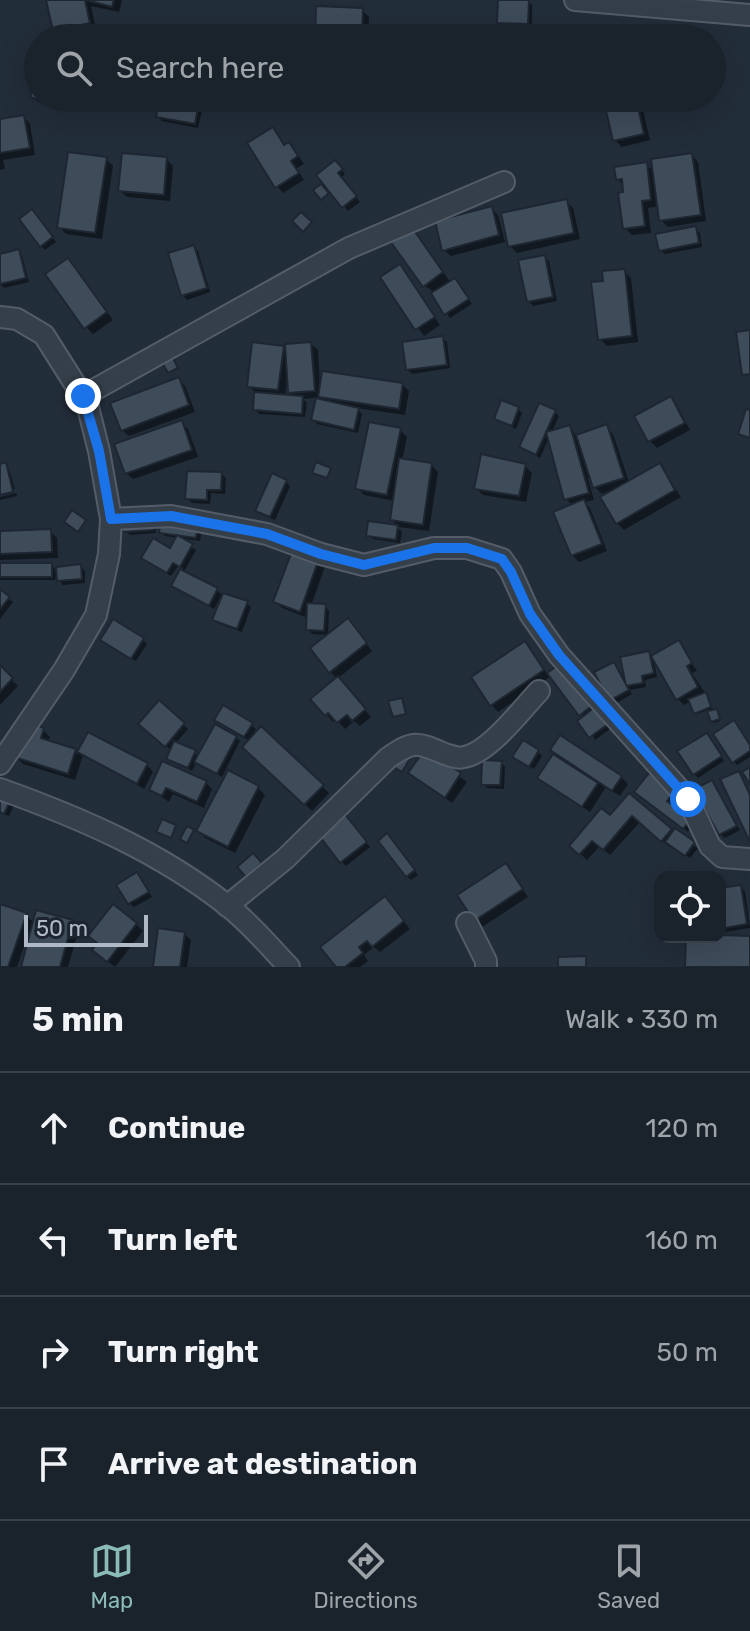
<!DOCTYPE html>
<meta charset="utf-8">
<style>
body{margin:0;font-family:Rubik,sans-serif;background:#232a34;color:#f1f3f6}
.controls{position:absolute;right:24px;bottom:24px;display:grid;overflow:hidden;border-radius:16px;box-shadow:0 8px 32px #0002}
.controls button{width:72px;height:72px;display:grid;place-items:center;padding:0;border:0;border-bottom:2px solid #383f48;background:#1a222c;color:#f1f3f6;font:40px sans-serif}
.scale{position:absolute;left:24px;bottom:20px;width:124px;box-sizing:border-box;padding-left:8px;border:4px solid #b0b9c6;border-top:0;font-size:22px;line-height:28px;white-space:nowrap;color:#b0b9c6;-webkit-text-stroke:6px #1b242f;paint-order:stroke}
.stop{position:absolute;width:24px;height:24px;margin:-18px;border:6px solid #1a73e8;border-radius:50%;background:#fff}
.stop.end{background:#1a73e8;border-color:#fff;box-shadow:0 2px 8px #0008}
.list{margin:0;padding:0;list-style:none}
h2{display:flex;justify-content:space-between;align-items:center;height:104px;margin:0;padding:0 32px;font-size:34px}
h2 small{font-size:26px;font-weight:400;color:#9fa4a9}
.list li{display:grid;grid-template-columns:52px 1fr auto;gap:24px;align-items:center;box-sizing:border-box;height:112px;padding:0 32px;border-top:2px solid #383f48}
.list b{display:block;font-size:30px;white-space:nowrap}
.list em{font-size:26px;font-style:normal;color:#9fa4a9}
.icon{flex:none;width:44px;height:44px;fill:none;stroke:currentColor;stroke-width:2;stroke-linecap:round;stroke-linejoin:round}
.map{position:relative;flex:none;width:750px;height:967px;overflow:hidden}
.search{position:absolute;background:#1a222c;box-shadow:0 8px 32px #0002;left:24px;right:24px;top:24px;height:88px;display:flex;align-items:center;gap:20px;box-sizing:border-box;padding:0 28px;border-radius:44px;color:#9fa4a9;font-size:30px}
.sheet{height:552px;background:#1a222c}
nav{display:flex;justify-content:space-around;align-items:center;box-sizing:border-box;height:112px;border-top:2px solid #383f48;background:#1a222c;font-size:22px;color:#9fa4a9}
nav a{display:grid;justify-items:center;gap:4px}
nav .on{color:#8bbbb9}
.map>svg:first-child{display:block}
</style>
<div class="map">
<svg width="750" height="967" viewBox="0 0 750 967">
<rect width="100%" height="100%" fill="#222d3a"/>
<g fill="#0007" fill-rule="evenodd">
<polygon points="48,0 122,0 119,12 91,6 96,30 62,37 55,30"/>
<polygon points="500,0 528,1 532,5 532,28 528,28 533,38 497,38 517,29 503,26 499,22"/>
<polygon points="362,10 369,17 368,38 320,38 317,35"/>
<polygon points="38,81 38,98 64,98 60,109 37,101 32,96"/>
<polygon points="124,98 137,98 133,104"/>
<polygon points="162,98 201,98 204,101 198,128 162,121 158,116"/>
<polygon points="401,98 426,98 410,108"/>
<polygon points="605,98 640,98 650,140 622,147 615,140"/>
<polygon points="24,117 30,124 35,155 3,160 5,169 0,170 0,121"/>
<polygon points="272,129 286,146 289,144 295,151 304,164 297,168 304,180 283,193 277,186"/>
<polygon points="692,155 698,162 706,221 668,227 661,220 659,206 648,208 651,233 632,235 625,228 624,186 618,179 646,164 654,172"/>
<polygon points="106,159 113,166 102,239 66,234 59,227"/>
<polygon points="166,159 173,166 170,201 127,197 120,191"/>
<polygon points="335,162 345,174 341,178 360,202 348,211 318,175"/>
<polygon points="566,201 573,208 580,239 517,253 510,246"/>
<polygon points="491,208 498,215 505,242 451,256 444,250"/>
<polygon points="36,215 56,242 45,250 41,246"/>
<polygon points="695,229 700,233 702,247 665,254 660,250"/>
<polygon points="417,236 451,283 459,284 472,304 450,318 432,291 424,285"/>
<polygon points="193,247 198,251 210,292 187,300 183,295"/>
<polygon points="18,251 22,256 29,282 4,288 0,283 0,256"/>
<polygon points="544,257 549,261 557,301 533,306 529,302"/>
<polygon points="74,267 113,320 93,334 86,327"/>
<polygon points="400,267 440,325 424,336 383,278"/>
<polygon points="624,271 631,278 638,342 607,346 600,339 605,283"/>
<polygon points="442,338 447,342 450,368 412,374 408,370"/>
<path d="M311,344L318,350L320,386L402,384L409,391L405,415L356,408L362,414L358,433L317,424L313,420L326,403L321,397L303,399L307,403L305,417L259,414L255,409L256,393L249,386L283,348L287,352ZM287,378H289L290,392L296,398L285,397Z"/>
<polygon points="178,379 185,386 195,412 129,436 122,430"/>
<polygon points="670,398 677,405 690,430 657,448 650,441"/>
<polygon points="518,409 522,413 516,429 496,419"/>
<polygon points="555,412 559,416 552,432 570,427 577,437 606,427 613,434 629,482 659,465 681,497 624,530 617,523 611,490 602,494 595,487 592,477 588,478 594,500 584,502 590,508 607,551 579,562 572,555 573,506 566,499 549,438 540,458 521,446"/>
<polygon points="182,423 188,429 198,457 133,479 126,473"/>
<polygon points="400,430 407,437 402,461 431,465 438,472 429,531 399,527 392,520 395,501 364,495 358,488"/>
<polygon points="5,464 9,469 15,489 0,493 0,466"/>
<polygon points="525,466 532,473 526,502 483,495 476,488"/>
<polygon points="222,474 226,478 225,494 211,493 210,504 192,503 187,498"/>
<polygon points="286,482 290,486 275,520 262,515 257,510"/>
<polygon points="16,493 17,496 0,500 0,497"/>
<polygon points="155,517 156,533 130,535 125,531"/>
<polygon points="203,521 200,541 178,538 196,550 183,573 217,590 223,596 246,603 251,607 242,632 219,624 215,620 223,597 221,596 214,609 173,586 183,568 178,566 171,576 148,562 170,550 178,538 165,536 161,532"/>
<polygon points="397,527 402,532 400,543 373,539 368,535"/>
<polygon points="50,531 57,538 58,558 0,560 0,533"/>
<polygon points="296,546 327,561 311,606 325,606 329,611 328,635 312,634 308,629 308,618 282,608 275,601"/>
<polygon points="0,565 51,565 57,571 55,580 0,580"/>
<polygon points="80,566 85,571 85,583 63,585 59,580"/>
<polygon points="0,592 13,602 0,619"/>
<polygon points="354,628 372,651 338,678 371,717 360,726 354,721 345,729 336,719 333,722 313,699 338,679 330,672"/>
<polygon points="143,640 147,644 136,661 107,644"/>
<polygon points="679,643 697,671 692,673 707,696 713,712 718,712 720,721 714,723 709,710 697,714 691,701 684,705 677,698"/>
<polygon points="525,644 548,675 561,665 610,729 595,740 585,718 551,676 498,712 492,705"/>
<polygon points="649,653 653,657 657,677 645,680 646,687 630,690 632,694 615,704 611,699 614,664 627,683"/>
<polygon points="0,668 18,686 0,705"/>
<polygon points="159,703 188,729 175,744 199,756 236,737 240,741 222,777 196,762 192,771 169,758 172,751 141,724"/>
<polygon points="221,724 251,725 256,729 250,739 261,729 329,793 312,811 245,747 250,741"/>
<polygon points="43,730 50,737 48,742 78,754 88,735 147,765 153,772 144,789 83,755 75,780 23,764 16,757"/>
<polygon points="710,739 724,761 698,778 694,774"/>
<polygon points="750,745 750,757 737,765 733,761"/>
<polygon points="552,750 621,777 628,784 620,796 606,787 590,812 540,778 562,760"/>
<polygon points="425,752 467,782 452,803 411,773"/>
<polygon points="538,752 542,756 534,769 519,761"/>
<polygon points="501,763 505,767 504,789 487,788 483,784"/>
<polygon points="650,775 677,797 670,806 693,825 688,832 641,796"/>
<polygon points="205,782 212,789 204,808 173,794 169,802 152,790"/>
<polygon points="712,782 740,830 725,838 720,834"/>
<polygon points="258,788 265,795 235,853 205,838 198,831"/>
<polygon points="629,795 673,834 698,848 690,858 671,845 669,847 640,822 610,855 600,846 587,860 572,846 610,818"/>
<polygon points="0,797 14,805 9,816 0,813"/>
<polygon points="348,820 370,847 346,866 342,862"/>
<polygon points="391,840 418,875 411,880 407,876"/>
<polygon points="506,866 528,897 482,927 475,920"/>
<polygon points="141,879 152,897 134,907 129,903"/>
<polygon points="740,887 745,891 750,928 724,932 720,928 720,890"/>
<polygon points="0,906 26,915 35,924 72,922 79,929 68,967 23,967 32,933 29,932 17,967 0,967"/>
<polygon points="391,906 410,929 380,952 374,947 364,955 368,961 360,967 338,967"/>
<polygon points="136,924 143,931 115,967 102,957"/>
<polygon points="184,934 191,940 187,967 155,967"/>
</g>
<g fill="#3e4b59" stroke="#1d2631" stroke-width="2">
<polygon points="46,0 85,0 90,23 53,31"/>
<polygon points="86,0 114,0 112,7"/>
<polygon points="498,0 529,0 528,24 497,23"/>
<polygon points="316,6 363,8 362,38 315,36"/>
<polygon points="528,25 531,38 495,38 493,31"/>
<polygon points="233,26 233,34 268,33 268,38 216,38 215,27"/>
<polygon points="38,75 38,98 59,98 56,106 30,97"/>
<polygon points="160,98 200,98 195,124 156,117"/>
<polygon points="399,98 415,98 404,106"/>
<polygon points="603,98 636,98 644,134 613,141"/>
<polygon points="24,115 30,148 0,153 0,119"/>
<polygon points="273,127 284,145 289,142 298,156 291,161 299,173 275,188 247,143"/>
<polygon points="68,152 107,157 95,233 57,228"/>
<polygon points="122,153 167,157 164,195 118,191"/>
<polygon points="692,153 701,215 659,221 651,159"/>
<polygon points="335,160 343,169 338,173 357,196 342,208 316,175"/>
<polygon points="647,162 651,200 642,201 645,226 623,229 618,193 623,192 622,179 616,180 614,167"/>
<polygon points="321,184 329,193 321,200 313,190"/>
<polygon points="567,199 574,233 508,247 501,213"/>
<polygon points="492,206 499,235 442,251 435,221"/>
<polygon points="32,209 53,237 40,247 19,219"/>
<polygon points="301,212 312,222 303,232 292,221"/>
<polygon points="411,226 443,272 423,287 390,241"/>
<polygon points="696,226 699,243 659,251 655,234"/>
<polygon points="194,245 207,288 181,296 168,253"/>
<polygon points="19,249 26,278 0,284 0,254"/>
<polygon points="545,255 553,297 527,302 518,260"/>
<polygon points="68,258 107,312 84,329 45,274"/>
<polygon points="400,264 435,317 415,330 380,277"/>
<polygon points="625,269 632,336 598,340 591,282 603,281 602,271"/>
<polygon points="455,278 469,299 444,315 431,293"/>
<polygon points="750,330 750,374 742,375 736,332"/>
<polygon points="443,336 447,365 406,370 402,342"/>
<polygon points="252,342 284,346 278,390 247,387"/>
<polygon points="311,342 315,391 288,393 285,344"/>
<polygon points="170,352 178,368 168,373 159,357"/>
<polygon points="322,371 403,383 399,409 318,397"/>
<polygon points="179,377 189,405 121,431 110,403"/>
<polygon points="254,392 303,396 302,414 253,410"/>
<polygon points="671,396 685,423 648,442 634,416"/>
<polygon points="316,398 359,408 354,430 311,420"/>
<polygon points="501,400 519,407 512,426 494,419"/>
<polygon points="539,403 556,410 536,455 519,447"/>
<polygon points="746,409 750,410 750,438 738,434"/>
<polygon points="182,420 192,450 125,474 114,444"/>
<polygon points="369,422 401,428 387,495 355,489"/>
<polygon points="607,424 624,478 593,488 576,435"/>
<polygon points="570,425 589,493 564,500 546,432"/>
<polygon points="481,454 526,464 519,496 474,489"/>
<polygon points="399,458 432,463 423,525 390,520"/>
<polygon points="6,462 13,492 0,495 0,464"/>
<polygon points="316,462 331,468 327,478 312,473"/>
<polygon points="660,463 675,490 616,524 600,497"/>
<polygon points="187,471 222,472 221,490 207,490 207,500 185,499"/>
<polygon points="272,473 287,480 270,517 255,511"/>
<polygon points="584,499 602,544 571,556 553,512"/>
<polygon points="72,510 86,520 78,532 64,522"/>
<polygon points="152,510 153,530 123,532 122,512"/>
<polygon points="162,510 200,515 196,538 159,533"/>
<polygon points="368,521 398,525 396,540 366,536"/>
<polygon points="51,529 52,552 0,554 0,531"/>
<polygon points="177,535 193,544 180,567 173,563 167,573 141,558 153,538 170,548"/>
<polygon points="295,543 321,553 300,612 273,602"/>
<rect x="0" y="563" width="52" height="14"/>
<polygon points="81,564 82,579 57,581 56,567"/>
<polygon points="180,569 218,588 209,606 171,586"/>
<polygon points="0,589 10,597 0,609"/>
<polygon points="223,593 248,601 237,629 212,620"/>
<polygon points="307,603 326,604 324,631 306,630"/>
<polygon points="348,618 367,643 329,673 310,648"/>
<polygon points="113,619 144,638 131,659 100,640"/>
<polygon points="679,640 692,663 687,666 698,687 676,700 651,656"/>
<polygon points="525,641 544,670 490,706 471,677"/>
<polygon points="649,651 654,673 642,676 643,683 626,686 620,657"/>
<polygon points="614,662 629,690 609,701 594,672"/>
<polygon points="561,663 593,705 579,716 547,673"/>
<polygon points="0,665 13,678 0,692"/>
<polygon points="338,676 366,709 352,721 347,715 337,723 328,713 325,716 310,699"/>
<polygon points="706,692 711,707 694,714 688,699"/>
<polygon points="402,698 406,714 393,717 388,701"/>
<polygon points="159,700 185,723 165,747 138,724"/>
<polygon points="223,705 253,723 244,737 214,720"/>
<polygon points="595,707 608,724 589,738 577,721"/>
<polygon points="717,709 720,719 711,722 707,711"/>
<polygon points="734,720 750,745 750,751 732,763 713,734"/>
<polygon points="25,722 44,728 41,738 76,749 68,774 14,757"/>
<polygon points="215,724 237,736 217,774 194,762"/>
<polygon points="261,726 324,785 304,805 242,747"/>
<polygon points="88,732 148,763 137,784 77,752"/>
<polygon points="707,733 722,756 693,775 677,751"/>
<polygon points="560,735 622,776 612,791 550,750"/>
<polygon points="523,740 539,750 529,767 512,757"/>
<polygon points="174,741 196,750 188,768 166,759"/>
<polygon points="397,749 411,757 402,772 389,764"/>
<polygon points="425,749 461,773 445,798 408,773"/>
<polygon points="553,754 598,783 582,807 537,778"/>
<polygon points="482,760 502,761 500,785 481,785"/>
<polygon points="162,761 207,781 197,802 166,788 162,796 149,790"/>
<polygon points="750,767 750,784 742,772"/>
<polygon points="228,770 259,786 228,847 196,831"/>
<polygon points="739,771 750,795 750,842 720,779"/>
<polygon points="649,773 674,792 667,801 691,820 683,829 634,792"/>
<polygon points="712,780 737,826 719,835 694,789"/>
<polygon points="629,793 672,829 661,842 632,816 603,850 592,841 579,855 569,846 601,808 610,815"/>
<polygon points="0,795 11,799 4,814 0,812"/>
<polygon points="344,813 367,842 340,863 318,834"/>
<polygon points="162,819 176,825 171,838 156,832"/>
<polygon points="187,826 194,830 187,843 180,839"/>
<polygon points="675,828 695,842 685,856 665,842"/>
<polygon points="387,833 415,870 406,877 378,841"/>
<polygon points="253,853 262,863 246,877 237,867"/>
<polygon points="506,863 523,889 474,921 457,895"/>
<polygon points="137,872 149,892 128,904 116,885"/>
<polygon points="741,885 747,924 720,929 720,888"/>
<polygon points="385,896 404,921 372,947 367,941 359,947 363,953 345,967 336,967 320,947"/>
<polygon points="0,904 27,913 8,967 0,967"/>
<polygon points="113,904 137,923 107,962 92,950 97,943 88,936"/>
<polygon points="36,910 73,920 60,967 21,967"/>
<polygon points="158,928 185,932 180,967 153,967"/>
<polygon points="720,935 750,936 750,967 685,967 686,937 720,937"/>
<polygon points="586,956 586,967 558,967 558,957"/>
</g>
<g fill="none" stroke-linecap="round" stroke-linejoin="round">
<g stroke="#535c68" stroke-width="24">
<g id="minor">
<polyline points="575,0 750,15"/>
<polyline points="0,317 17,319 44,335 87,403 99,451 111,519 109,554 96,615 64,670 0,764"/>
<polyline points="83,396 349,248 504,182"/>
<polyline points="111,519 171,516 267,534 321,554 364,565 434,548 467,548 502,559 511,572 530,614 559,655 688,799 710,846 722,857 750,859"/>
<path d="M0,789C81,818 160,852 228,906C251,924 269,946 289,967"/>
<path d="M227,906L285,859L388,758C414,740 417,742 445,754C452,756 457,759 464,757C489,753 521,710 539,691"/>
<polyline points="467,923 486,961 486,967"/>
</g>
</g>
<use href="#minor" stroke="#353f4a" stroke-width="20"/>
</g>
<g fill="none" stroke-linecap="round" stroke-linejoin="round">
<polyline stroke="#1a73e8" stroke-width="10" points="83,396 99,451 111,519 171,516 267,534 321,554 364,565 434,548 467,548 502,559 511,572 530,614 559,655 688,799"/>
</g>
</svg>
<div class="controls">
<button><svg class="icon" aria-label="locate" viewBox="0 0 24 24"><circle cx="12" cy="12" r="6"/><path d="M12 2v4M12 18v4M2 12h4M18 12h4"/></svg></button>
</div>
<div class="scale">50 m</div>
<div class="stop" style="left:688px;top:799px"></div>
<div class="stop end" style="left:83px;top:396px"></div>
<div class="search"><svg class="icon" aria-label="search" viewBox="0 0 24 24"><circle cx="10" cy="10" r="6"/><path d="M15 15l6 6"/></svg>Search here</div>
</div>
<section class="sheet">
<h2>5 min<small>Walk · 330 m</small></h2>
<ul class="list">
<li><svg class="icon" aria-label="ahead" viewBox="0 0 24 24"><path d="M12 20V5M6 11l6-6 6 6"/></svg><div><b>Continue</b></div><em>120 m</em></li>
<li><svg class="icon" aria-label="left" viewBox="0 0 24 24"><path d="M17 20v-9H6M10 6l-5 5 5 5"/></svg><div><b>Turn left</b></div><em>160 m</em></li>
<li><svg class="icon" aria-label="right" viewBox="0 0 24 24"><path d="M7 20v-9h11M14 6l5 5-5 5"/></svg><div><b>Turn right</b></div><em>50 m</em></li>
<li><svg class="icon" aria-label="arrive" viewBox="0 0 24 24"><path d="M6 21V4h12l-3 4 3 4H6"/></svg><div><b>Arrive at destination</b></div></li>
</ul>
</section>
<nav>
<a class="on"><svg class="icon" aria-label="map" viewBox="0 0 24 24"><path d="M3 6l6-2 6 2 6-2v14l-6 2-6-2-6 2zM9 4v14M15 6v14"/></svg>Map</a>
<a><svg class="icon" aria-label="directions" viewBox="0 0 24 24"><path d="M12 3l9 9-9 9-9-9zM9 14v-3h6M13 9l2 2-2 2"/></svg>Directions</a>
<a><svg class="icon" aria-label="saved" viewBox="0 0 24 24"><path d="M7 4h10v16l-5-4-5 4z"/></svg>Saved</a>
</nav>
